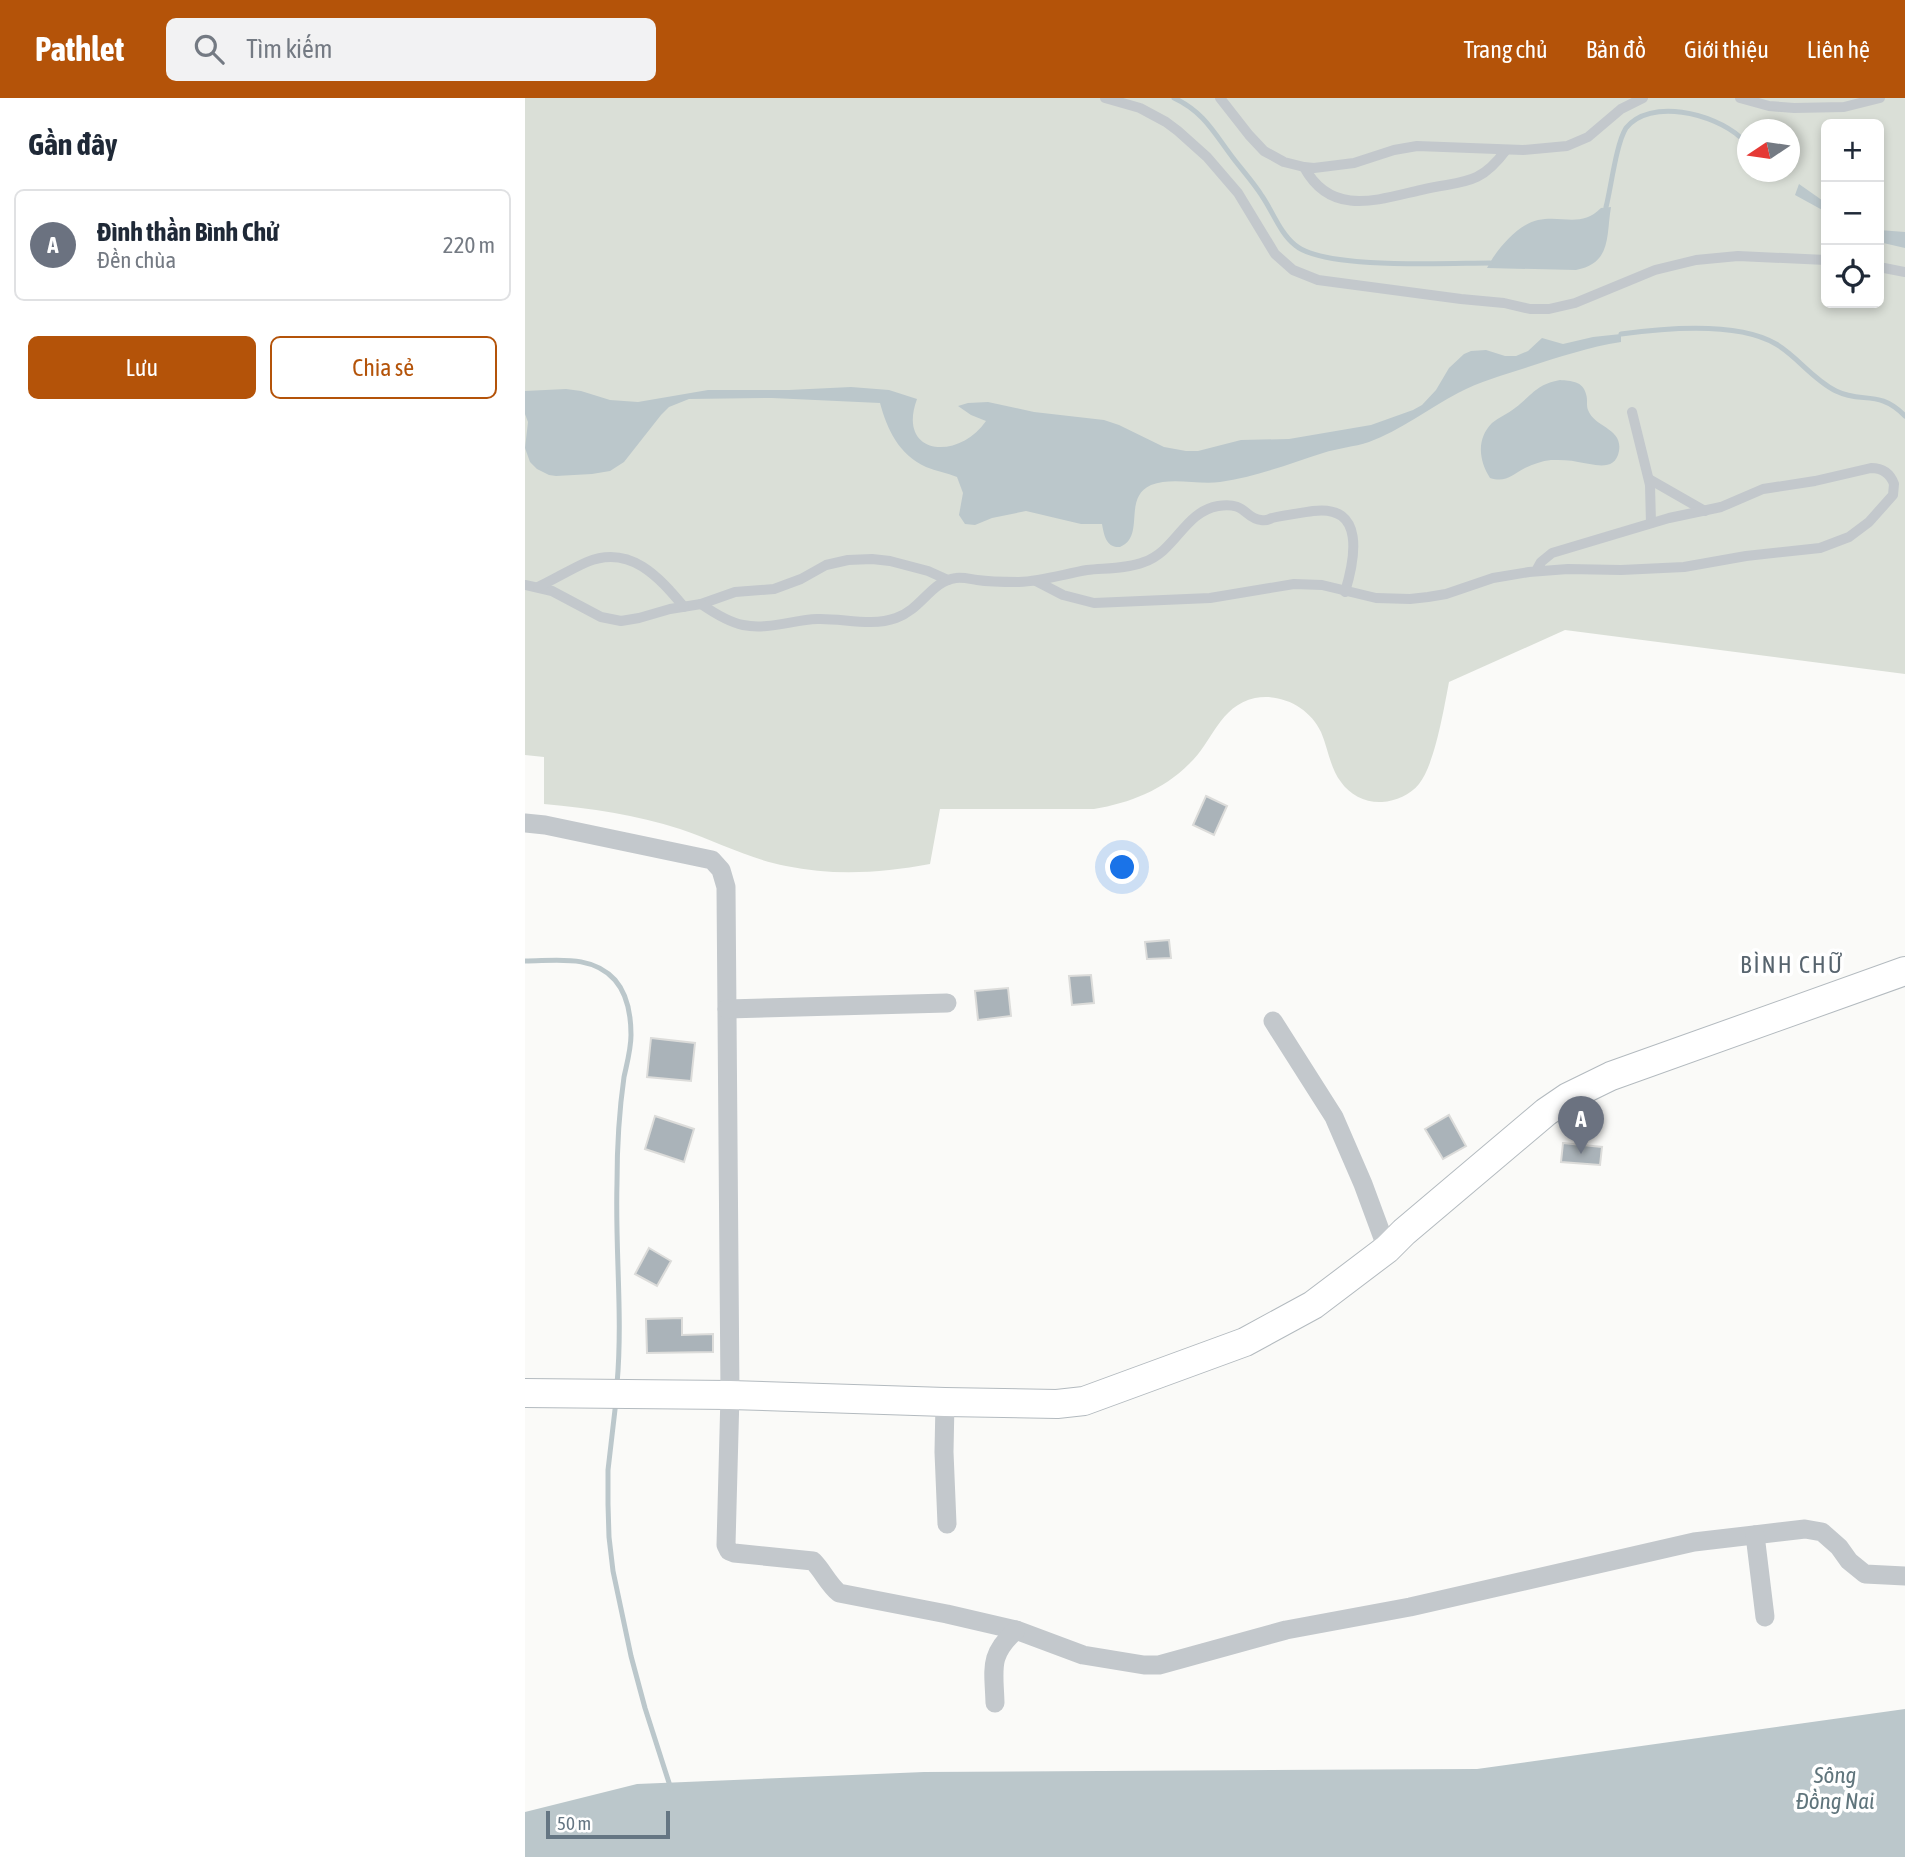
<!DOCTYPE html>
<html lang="vi">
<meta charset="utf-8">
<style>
body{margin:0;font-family:"Asap Condensed",sans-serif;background:#f2f2f3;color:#1f2937}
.controls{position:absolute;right:21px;top:21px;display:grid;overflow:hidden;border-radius:10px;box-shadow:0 4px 10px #0003}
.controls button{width:63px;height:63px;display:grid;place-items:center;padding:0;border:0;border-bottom:2px solid #e0e1e3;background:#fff;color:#1f2937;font:35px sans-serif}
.compass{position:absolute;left:1212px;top:21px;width:63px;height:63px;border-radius:50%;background:#fff;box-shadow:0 4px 10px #0003;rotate:257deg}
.scale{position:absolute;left:21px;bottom:18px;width:124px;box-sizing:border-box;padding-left:7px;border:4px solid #657683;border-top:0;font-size:19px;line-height:24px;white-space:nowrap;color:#657683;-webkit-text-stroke:5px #fff;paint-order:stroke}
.you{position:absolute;left:598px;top:770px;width:24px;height:24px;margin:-18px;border:5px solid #fff;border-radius:50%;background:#1a73e8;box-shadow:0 0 0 10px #1a73e833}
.badge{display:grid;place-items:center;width:46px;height:46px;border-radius:50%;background:#b45309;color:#fff;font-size:23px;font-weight:700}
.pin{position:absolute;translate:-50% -58px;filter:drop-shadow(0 2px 4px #0008)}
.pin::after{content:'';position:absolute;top:37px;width:24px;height:21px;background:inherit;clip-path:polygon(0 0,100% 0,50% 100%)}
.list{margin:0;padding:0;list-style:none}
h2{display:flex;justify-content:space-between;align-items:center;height:91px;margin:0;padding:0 28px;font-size:30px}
h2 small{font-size:23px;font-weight:400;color:#747a83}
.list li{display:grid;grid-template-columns:46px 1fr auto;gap:21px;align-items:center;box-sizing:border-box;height:112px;margin:0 14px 14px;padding:0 14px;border:2px solid #e0e1e3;border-radius:10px}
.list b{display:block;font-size:26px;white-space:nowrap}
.list p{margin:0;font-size:23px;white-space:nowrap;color:#747a83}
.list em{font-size:23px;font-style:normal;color:#747a83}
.actions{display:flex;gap:14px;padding:21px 28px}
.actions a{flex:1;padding:16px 0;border:2px solid #b45309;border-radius:10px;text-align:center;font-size:24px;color:#b45309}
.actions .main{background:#b45309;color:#fff}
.icon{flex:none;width:38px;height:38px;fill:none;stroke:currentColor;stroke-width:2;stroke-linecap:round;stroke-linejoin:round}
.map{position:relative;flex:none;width:1380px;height:1759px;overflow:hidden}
header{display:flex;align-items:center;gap:42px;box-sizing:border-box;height:98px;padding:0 35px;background:#b45309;color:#fff}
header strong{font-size:33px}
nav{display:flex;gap:38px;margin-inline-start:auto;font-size:24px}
.search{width:490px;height:63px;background:#f2f2f3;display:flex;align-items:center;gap:18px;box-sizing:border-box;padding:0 24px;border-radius:10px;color:#747a83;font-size:26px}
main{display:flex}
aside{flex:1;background:#fff}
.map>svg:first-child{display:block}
</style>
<header>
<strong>Pathlet</strong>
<div class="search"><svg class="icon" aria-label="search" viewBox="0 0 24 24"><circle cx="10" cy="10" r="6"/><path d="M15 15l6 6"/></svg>Tìm kiếm</div>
<nav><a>Trang chủ</a><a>Bản đồ</a><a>Giới thiệu</a><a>Liên hệ</a></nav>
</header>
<main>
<aside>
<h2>Gần đây<small></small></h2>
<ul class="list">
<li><span class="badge" style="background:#6b7280">A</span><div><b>Đình thần Bình Chử</b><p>Đền chùa</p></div><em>220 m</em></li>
</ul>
<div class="actions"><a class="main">Lưu</a><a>Chia sẻ</a></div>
</aside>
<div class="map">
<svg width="1380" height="1759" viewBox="0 0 1380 1759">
<rect width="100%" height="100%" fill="#fafaf8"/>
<path fill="#dadfd7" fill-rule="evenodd" d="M0,0H1380V576L1040,532L924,584C919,610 910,666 894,686C885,697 871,703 857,704C841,705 825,697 816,684C805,670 803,650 796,634C785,610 757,595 730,600C694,608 688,644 664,666C638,692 605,705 569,711H415L405,766C357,775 309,778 261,768C224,761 191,743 155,731C111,717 66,710 19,706V659L0,657ZM1301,26H1354V205H1301ZM1223,32H1265V74H1223Z"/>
<g fill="#bbc7cb">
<polygon points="1274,86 1301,105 1301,114 1270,97"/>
<path d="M1086,109C1081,138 1087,165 1051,172L962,170C971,152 993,126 1013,122C1038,117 1056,130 1076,110Z"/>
<polygon points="1354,132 1380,134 1380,150 1354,144"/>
<path d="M1096,236V244C1064,249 1034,259 1003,269C979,277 955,283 933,295C904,310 875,333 844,344C829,349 813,350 798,355C764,366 730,379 695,384C673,387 647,379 626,387C597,400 621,438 595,449C581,450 579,437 577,426H556L501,413L467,420L450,427L440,426L434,417L438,395L432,379C422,375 411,373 401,369C374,357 362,331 355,305L247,300L164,301L144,309L136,317L99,364L85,373L67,376L31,378L24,377L12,371L5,364L0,350L3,324L0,316V293L41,291L56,293L85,302L113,304L183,292H264L326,289L364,292L392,301C371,358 434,363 461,323L446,317L433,308L443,305L463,304L509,314L579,322L594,327L639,349L661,353H673L716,342L764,341L846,327L888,312L897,307L911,292L924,270L939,256L946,253L961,252L980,258H991L1003,253L1017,240L1038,246L1068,239Z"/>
<path d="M1035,282C1046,283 1058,283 1061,296C1063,302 1061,307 1063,312C1070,330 1098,330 1094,353C1090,375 1068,366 1053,364C1045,362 1035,362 1026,362C1017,363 1008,366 1000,370C987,377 981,385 965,380C954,363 951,341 967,325C974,319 983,316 990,310C1007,297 1012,286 1035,282Z"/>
<polygon points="1380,1611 1380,1759 0,1759 0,1714 112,1686 399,1674 952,1671"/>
</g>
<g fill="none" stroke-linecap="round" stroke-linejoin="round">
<g stroke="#bbc7cb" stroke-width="5">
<path d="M649,0C679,14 689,35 708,60C718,73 729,85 737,98C748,114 755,135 770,147C799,172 924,165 965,165"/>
<path d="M1081,109C1086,90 1091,46 1101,30C1125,0 1188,15 1215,39"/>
<path d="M1096,236C1140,230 1212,223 1251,246C1273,259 1287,281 1311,293C1337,306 1354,291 1380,318"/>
<path d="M0,863C31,863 67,856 90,882C103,897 106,918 106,937C106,951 102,965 99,979C94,1014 92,1050 92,1085C90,1152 98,1219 92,1286"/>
<polyline points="91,1303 83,1372 83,1406 84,1439 88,1473 106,1558 120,1610 146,1691"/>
</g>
</g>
<g fill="#aab3b9" stroke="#dcdcda" stroke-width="2">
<polygon points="681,698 702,708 689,737 668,727"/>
<polygon points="644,842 646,860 622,861 620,844"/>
<polygon points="566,877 569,905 547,907 544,878"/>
<polygon points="483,890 486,918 453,922 450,893"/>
<polygon points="126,940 170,945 166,983 122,979"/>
<polygon points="924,1017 941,1048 918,1061 900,1031"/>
<polygon points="130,1018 169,1031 159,1064 120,1051"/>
<polygon points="1038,1045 1077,1049 1075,1067 1036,1064"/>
<polygon points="124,1150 146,1163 132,1188 110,1176"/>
<polygon points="157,1220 157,1237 188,1236 188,1254 122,1255 121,1221"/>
</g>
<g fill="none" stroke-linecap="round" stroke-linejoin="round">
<g stroke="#b3babf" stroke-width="30">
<polyline id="secondary" points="0,1295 205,1297 420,1304 532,1306 559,1303 720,1244 788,1207 862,1151 879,1134 1021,1014 1043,999 1086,978 1380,873"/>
</g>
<g stroke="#c3c8cc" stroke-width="10">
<polyline points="580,0 615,10 641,24 653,33 682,59 713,95 750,156 768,172 793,182 936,201 979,205 1005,211 1024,211 1050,205 1130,172 1171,162 1213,158 1301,162"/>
<polyline points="695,0 724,37 739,53 759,64 779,69 789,70 829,65 869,52 892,48 998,52 1042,48 1063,39 1096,11 1118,0"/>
<polyline points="1215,0 1244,8 1269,10 1319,9 1355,0"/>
<path d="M779,69C806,119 852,102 896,92C936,82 953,90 981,52"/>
<polyline points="1354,169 1380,174"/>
<polyline points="1107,314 1125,387 1126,425"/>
<polyline points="1124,381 1180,413"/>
<path d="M511,483L538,497L569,505L685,500L769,486L797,487L851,500L885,501L903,499L921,496L968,480L1004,474L1043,471L1096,472L1159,469L1221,458L1295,450L1324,439L1344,424L1368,397L1369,386C1365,375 1357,370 1346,370L1290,383L1238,391L1196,409L1144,420L1027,455L1016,464L1011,473"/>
<polyline points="0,487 27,493 76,519 96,523 114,520 145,511 176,506 210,494 249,491 276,481 301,467 323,462 347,461 365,463 403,473 423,482"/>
<path d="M13,489C30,481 46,471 62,464C105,446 134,479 159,509"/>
<path d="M176,506C189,515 203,524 218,527C243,532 268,522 292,521C318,520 346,529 371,520C397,511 406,483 431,480C438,479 445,481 452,482C466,484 480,484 494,484C517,483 539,476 562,472C581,470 601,471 619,464C651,453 659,414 693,408C721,403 720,421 736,422C742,423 742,422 747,420C760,417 775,415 788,413C841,406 830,461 820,494"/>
</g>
<g stroke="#c3c8cc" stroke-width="19">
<path d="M0,725L20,727L187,762L196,772L201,789L205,1297L201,1447L204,1453L209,1455L288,1463C298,1473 303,1486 314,1495L422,1516L491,1532L558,1557L619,1567H634L761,1532L885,1509L1169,1444L1280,1431L1297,1434L1314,1449L1324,1463L1340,1476L1380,1478"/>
<polyline points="202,911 422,905"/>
<polyline points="748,923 809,1019 838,1086 862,1151"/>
<polyline points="420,1304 419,1354 422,1426"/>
<polyline points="1230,1437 1240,1519"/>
<path d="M470,1605C469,1570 463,1558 491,1532"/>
</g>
<use href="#secondary" stroke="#fff" stroke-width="28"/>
</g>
<g text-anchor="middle" stroke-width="7" stroke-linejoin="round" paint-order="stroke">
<g font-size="23" font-style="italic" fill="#60757c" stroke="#fff">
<text x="1310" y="1685">Sông<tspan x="1310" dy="26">Đồng Nai</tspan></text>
</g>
<g font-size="24" letter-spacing="2" fill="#57646e" stroke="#fff">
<text x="1267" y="875">BÌNH CHỮ</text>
</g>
</g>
</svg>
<div class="controls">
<button>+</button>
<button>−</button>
<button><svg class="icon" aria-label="locate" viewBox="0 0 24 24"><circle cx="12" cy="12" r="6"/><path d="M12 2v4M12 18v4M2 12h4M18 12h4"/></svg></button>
</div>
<svg class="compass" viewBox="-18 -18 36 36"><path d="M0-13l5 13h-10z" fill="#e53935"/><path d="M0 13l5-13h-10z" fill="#747a83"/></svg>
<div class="scale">50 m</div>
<div class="you"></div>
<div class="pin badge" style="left:1056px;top:1056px;background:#6b7280">A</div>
</div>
</main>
